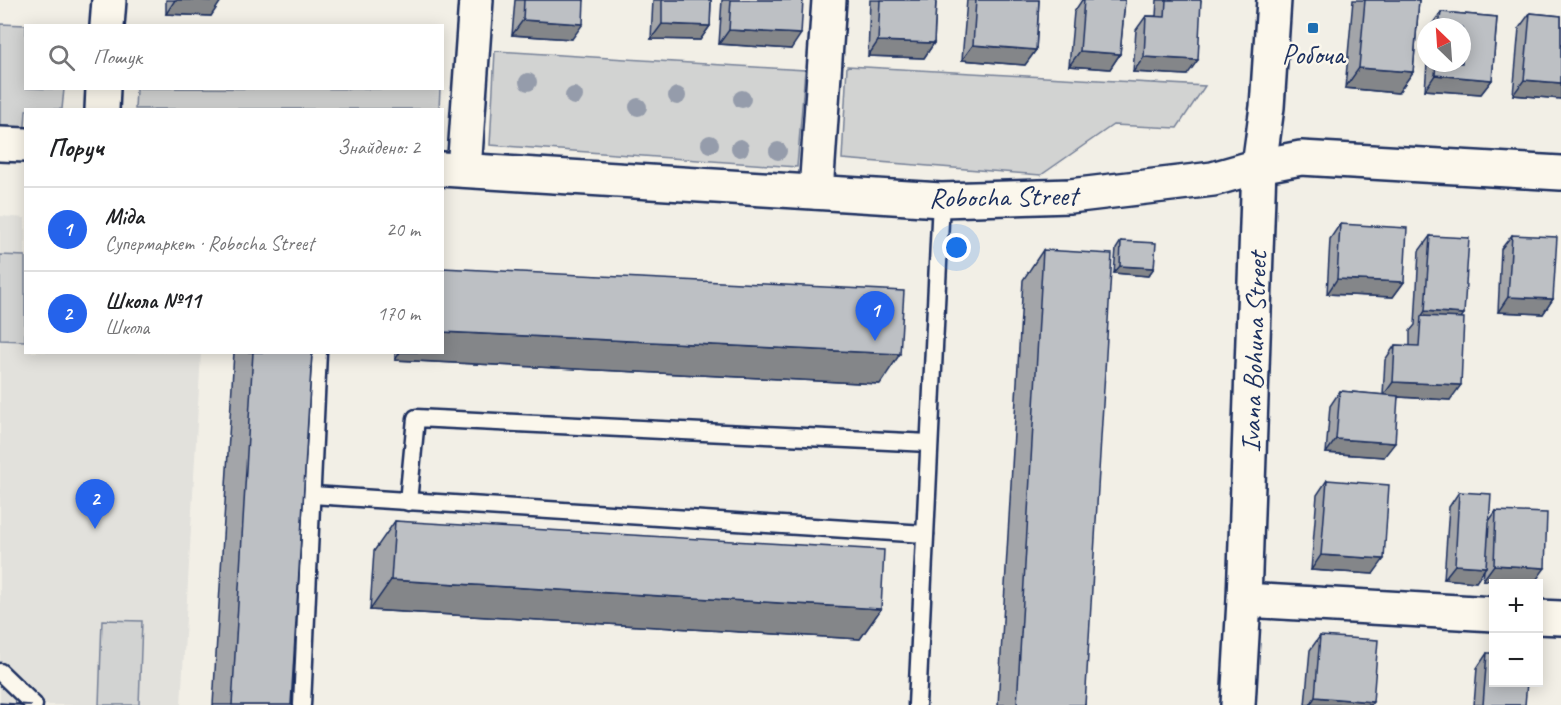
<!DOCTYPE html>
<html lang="uk">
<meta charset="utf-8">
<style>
body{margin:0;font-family:Caveat,sans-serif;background:#f2f2f2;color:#202124}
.controls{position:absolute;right:18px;bottom:18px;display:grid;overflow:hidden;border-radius:0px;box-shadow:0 3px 15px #0003}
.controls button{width:54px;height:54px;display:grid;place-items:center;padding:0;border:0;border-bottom:2px solid #e0e0e0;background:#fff;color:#202124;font:30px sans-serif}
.compass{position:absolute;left:1417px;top:18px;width:54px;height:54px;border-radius:50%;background:#fff;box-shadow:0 3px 15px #0003;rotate:335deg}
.you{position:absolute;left:957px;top:248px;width:21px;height:21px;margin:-15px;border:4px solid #fff;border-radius:50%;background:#1a73e8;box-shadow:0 0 0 9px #1a73e833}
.badge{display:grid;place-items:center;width:39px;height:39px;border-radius:50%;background:#2563eb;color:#fff;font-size:20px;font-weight:700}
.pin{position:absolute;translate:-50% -50px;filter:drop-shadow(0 2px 3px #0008)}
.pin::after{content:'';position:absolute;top:32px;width:21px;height:18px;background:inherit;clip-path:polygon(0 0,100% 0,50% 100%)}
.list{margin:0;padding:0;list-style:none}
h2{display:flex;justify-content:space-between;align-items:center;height:78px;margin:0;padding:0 24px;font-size:26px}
h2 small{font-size:20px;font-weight:400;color:#757577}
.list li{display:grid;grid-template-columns:39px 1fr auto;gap:18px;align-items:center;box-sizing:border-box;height:84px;padding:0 24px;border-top:2px solid #e0e0e0}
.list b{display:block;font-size:22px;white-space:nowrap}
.list p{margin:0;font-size:20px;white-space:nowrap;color:#757577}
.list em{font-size:20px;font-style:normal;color:#757577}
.icon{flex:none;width:33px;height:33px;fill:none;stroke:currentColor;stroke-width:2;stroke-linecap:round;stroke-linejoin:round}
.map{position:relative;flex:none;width:1561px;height:705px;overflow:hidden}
.search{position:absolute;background:#fff;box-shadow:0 3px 15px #0003;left:24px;top:24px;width:420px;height:66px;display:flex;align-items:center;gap:15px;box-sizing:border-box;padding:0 21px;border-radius:0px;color:#757577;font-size:22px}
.panel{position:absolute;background:#fff;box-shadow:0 3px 15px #0003;left:24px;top:108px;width:420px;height:246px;border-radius:0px}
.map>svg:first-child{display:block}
</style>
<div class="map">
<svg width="1561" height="705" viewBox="0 0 1561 705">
<rect width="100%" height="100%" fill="#f2efe6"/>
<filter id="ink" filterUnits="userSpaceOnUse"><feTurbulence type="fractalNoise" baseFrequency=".0167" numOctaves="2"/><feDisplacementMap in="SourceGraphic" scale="12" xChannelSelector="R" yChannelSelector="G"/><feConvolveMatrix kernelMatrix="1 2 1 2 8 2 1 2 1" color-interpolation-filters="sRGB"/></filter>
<g filter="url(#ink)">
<polygon fill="#e2e1dc" points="0,216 25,218 26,352 201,353 181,705 0,705"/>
<g fill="#d2d3d2" stroke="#768198" stroke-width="1.5">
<polygon points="0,24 26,25 26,88 64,89 62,109 26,110 25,127 0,126"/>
<polygon points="495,51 805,70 797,167 490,145"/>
<polygon points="847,66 1205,86 1177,128 1113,125 1041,175 842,159"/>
<polygon points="136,89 136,88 440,89 439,109 135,109"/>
<polygon points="0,255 25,256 25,341 0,340"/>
<polygon points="102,620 142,621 139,705 99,705"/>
</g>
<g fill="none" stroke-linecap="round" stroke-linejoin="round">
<g stroke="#1b2f5e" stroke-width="21">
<g id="lane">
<polyline points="312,495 925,534"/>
<polyline points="408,502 416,418 929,443"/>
<polyline points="0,672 34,705"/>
<polyline points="302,705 318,352"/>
<polyline points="917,705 941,200"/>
</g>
</g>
<g stroke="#1b2f5e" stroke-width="38">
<g id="street">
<polyline points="107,26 109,0"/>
<polyline points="102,110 103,88"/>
<polyline points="0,144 26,145"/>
<polyline points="442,169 941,200 1070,196 1213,179 1259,166 1301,158 1561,173"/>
<polyline points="464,170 476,0"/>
<polyline points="816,192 829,0"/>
<polyline points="1244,600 1494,614"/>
<polyline points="1538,617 1561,618"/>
</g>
</g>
<g stroke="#1b2f5e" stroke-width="38">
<polyline id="secondary" points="1238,705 1244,600 1259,166 1267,107 1274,0"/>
</g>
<use href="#lane" stroke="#fbf7ec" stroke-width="16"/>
<use href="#street" stroke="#fbf7ec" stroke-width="33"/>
<use href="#secondary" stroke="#fbf7ec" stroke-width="33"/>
</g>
<g fill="#959cab">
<circle cx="528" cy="82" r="9"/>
<circle cx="574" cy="96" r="9"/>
<circle cx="677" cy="96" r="9"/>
<circle cx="742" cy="99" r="9"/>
<circle cx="638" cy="107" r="9"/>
<circle cx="710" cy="144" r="9"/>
<circle cx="740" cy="148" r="9"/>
<circle cx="778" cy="151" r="9"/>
</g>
<g fill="#a3a5a9" stroke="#1b2f5e" stroke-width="1.5">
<polygon points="166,0 221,0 211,16 166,14"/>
<polygon points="515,0 584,0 572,39 512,35"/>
<polygon points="653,0 711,0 710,26 700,40 651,39"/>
<polygon points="722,0 803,0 791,49 719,44"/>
<polygon points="870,0 936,0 934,43 924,58 868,56"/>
<polygon points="967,0 1039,0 1036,50 1025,65 962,60"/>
<polygon points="1082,0 1125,0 1120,54 1110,69 1069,66 1074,12"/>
<polygon points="1157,0 1201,0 1187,75 1133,72 1136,30 1146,16 1156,16"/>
<polygon points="1353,0 1419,0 1413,72 1398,93 1345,88"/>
<polygon points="1441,12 1497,17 1492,80 1481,94 1425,90 1427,63 1462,63 1462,27 1430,27"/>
<polygon points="1530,13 1561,16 1561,99 1513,95 1519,28"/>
<polygon points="1340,224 1404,282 1393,297 1327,294 1330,239"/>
<polygon points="1512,235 1553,299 1543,314 1498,312 1501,249"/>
<polygon points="1430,236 1460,318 1450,400 1398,397 1384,457 1326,453 1330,406 1340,391 1383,395 1385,360 1395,345 1410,346 1410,331 1415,325 1419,251"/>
<polygon points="1121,241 1154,268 1148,276 1114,273 1116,249"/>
<polygon points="1043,250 1085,705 998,705 1023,280"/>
<polygon points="234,352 312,352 291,705 213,705"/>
<polygon points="395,352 442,352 880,384 395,360"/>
<polygon points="1327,480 1373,574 1311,570 1317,495"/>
<polygon points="1459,492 1489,521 1496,511 1534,583 1483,580 1484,570 1476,582 1444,579 1449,507"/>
<polygon points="395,521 881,609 860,639 370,610 374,551"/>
<polygon points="1320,636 1371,705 1305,705 1310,650"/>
<polygon points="1487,653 1525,705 1474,705 1477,668"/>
</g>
<g fill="#848689" stroke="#1b2f5e" stroke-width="1.5">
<polygon points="175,0 194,0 221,1 211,16 166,14"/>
<polygon points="523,20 583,24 572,39 512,35"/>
<polygon points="662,24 710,26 700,40 651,39"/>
<polygon points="729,30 801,34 791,49 719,44"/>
<polygon points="878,41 934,43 924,58 868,56"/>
<polygon points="973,45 1036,50 1025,65 962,60"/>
<polygon points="1080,51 1120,54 1110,69 1069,66"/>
<polygon points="1144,57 1198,60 1187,75 1133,72"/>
<polygon points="1359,68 1413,72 1398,93 1345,88"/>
<polygon points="1435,75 1492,80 1481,94 1425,90"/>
<polygon points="1524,80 1561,83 1561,99 1513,95"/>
<polygon points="1120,266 1154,268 1148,276 1114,273"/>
<polygon points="1337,279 1404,282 1393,297 1327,294"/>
<polygon points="1508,297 1553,299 1543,314 1498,312"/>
<polygon points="1425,311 1464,314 1453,328 1421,317"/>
<polygon points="442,332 900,354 880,384 395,360 400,352 442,352"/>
<polygon points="1393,382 1461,385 1450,400 1383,396"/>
<polygon points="1336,439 1395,443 1384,457 1326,453"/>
<polygon points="1321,555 1384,559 1373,574 1311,570"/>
<polygon points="1455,565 1486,567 1476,582 1444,579"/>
<polygon points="1494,565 1545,568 1534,583 1483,580"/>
<polygon points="391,580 881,609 860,639 370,610"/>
<polygon points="1315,697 1373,702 1371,705 1310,705"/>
</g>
<g fill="#bdc0c4" stroke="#1b2f5e" stroke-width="1.5">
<polygon points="194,0 221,0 221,1"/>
<polygon points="524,0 584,0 583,24 523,20"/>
<polygon points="662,0 711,0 710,26 662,24"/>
<polygon points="731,0 803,0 801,34 729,30"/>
<polygon points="880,0 936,0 934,43 878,41"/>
<polygon points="976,0 1039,0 1036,50 973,45"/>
<polygon points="1084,0 1125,0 1120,54 1080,51"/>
<polygon points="1166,0 1201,0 1198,60 1144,57 1146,16 1165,17"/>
<polygon points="1365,0 1419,0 1413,72 1359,68"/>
<polygon points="1441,12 1497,17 1492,80 1435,75 1436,63 1462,63 1462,27 1439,27"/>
<polygon points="1530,13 1561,16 1561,83 1524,80"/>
<polygon points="1340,224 1407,228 1404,282 1337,279"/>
<polygon points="1512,235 1557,237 1553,299 1508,297"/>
<polygon points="1430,236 1469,238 1464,314 1425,311"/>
<polygon points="1121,241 1156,243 1154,268 1120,266"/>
<polygon points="1043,250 1112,254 1085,705 1017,705"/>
<polygon points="442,268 904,291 900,354 442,332"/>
<polygon points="1421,316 1464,318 1461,385 1393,382 1395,345 1419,346"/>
<polygon points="253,352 312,352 291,705 232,705"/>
<polygon points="1340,391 1398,396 1395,443 1336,439"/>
<polygon points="1327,480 1389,485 1384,559 1321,555"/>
<polygon points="1459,492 1491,494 1486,567 1455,565"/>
<polygon points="1496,511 1547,513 1545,568 1494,565"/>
<polygon points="395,521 884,550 881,609 391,580"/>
<polygon points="1320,636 1378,640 1373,702 1315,697"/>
<polygon points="1487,653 1494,653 1494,682 1527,682 1525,705 1483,705"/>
<polygon points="0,703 32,705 0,705"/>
</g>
</g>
<rect fill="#1f6fb2" stroke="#fbf7ec" stroke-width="2" x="1307" y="22" width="12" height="12" rx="3"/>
<g text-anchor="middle" stroke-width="5" stroke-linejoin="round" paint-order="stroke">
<g font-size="28" fill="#1b2f5e" stroke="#fbf7ec">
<text x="1313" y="64">Робоча</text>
</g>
<g font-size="28" fill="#1b2f5e" stroke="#fbf7ec">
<text transform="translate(1003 196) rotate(-1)" y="10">Robocha Street</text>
<text transform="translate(1253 352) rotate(-88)" y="10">Ivana Bohuna Street</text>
</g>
</g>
</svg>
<div class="controls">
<button>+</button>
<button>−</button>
</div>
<svg class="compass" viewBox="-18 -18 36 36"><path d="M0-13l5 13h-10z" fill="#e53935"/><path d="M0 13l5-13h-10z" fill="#757577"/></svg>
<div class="you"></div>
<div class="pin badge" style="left:875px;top:341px">1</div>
<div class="pin badge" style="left:95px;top:529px">2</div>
<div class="search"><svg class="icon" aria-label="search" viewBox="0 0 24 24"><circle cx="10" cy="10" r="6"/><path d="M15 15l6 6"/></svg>Пошук</div>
<section class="panel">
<h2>Поруч<small>Знайдено: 2</small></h2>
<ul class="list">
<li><span class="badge">1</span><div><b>Міда</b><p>Супермаркет · Robocha Street</p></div><em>20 m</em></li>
<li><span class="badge">2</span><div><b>Школа №11</b><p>Школа</p></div><em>170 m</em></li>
</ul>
</section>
</div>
